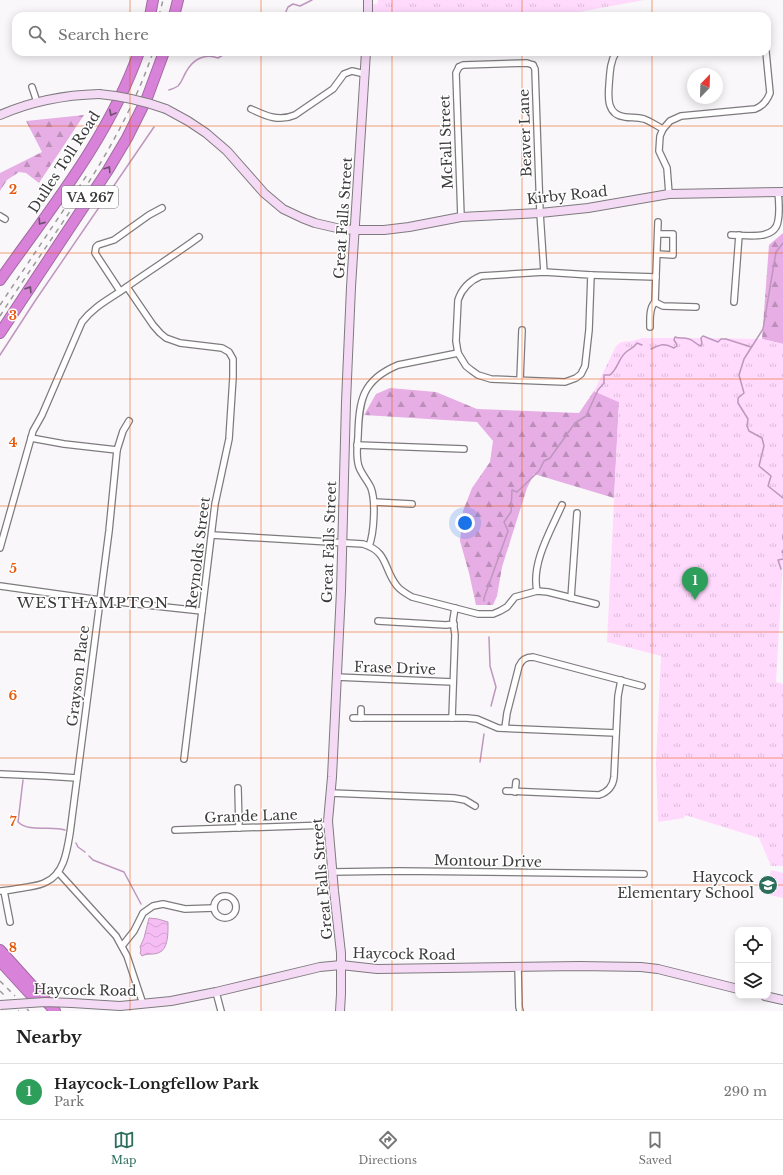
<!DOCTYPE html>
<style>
body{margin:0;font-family:"Libre Baskerville",serif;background:#f6f6f6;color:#222}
.controls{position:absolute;right:12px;bottom:12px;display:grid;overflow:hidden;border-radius:8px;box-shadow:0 2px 10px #0003}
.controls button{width:36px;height:36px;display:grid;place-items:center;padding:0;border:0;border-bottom:1px solid #e0e0e0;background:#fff;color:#222;font:20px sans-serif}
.compass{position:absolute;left:687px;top:68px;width:36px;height:36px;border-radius:50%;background:#fff;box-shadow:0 2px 10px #0003;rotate:23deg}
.you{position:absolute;left:465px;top:523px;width:14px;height:14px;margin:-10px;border:3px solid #fff;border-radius:50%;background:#1a73e8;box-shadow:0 0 0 6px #1a73e833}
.badge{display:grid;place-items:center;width:26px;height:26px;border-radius:50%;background:#2d6d5c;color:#fff;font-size:13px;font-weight:700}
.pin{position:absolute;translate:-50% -33px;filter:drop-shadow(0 1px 2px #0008)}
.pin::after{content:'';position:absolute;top:21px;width:14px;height:12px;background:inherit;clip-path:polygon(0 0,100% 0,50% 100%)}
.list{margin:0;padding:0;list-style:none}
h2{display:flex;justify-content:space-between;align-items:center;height:52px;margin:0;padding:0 16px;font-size:17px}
h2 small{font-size:13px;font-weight:400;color:#767676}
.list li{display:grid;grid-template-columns:26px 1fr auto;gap:12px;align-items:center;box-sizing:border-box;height:56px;padding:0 16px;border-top:1px solid #e0e0e0}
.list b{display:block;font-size:15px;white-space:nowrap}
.list p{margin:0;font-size:13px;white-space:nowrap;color:#767676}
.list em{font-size:13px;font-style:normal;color:#767676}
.icon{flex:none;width:22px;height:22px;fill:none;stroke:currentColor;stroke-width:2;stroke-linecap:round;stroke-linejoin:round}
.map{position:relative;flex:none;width:783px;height:1011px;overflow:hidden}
.search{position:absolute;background:#fff;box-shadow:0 2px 10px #0003;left:12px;right:12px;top:12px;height:44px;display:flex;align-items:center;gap:10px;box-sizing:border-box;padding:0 14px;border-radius:12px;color:#767676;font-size:15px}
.sheet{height:108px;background:#fff}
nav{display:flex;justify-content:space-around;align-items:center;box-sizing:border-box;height:56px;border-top:1px solid #e0e0e0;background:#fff;font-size:11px;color:#767676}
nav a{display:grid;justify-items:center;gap:2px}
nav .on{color:#2d6d5c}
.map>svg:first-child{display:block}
</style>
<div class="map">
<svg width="783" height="1011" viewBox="0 0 783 1011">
<defs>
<pattern id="forest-firs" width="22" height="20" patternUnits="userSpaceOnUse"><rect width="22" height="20" fill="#e6aee5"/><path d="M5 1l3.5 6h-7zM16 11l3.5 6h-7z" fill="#bc8fbb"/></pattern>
<pattern id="park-tufts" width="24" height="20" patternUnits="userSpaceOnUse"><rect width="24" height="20" fill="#ffdafd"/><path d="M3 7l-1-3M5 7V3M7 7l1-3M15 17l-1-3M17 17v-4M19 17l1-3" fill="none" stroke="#dbbcda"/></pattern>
<pattern id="water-waves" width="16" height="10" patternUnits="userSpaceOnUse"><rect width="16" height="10" fill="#f6bdf5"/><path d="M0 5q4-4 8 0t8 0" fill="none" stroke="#d4a3d3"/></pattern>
</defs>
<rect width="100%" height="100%" fill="#faf7fa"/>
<g fill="url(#forest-firs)">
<polygon points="84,115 39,183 26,173 19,172 7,180 0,191 0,173 42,152 26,121"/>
<polygon points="783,233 783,344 762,339 769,245"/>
<polygon points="390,388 436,392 477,409 579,413 594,391 619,402 614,498 534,474 527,488 502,567 497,596 493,605 476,605 469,573 460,541 463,511 472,488 490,462 493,441 477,422 364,415 376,394"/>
</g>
<g fill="url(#park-tufts)">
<polygon points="378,0 644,0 574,13 574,16 372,15 373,4 377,4"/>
<polygon points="642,338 704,338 762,339 783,344 783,561 776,682 783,684 783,866 771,866 759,838 685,815 684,818 658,822 656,763 661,656 607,642 619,402 594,391 616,346 621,342 632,341"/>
</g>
<polygon fill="#ffdafd" points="771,870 783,873 783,898 765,894"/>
<path fill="url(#water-waves)" stroke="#be96be" d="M149,918L158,919L168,922C168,931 169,950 158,953C153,955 147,953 142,956L140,953L141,950L140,947L144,938Z"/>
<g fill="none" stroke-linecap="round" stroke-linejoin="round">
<g stroke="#be96be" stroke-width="1.5">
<polyline points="284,16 288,7 293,4 300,6 312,0"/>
<polyline points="232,52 241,54 246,52"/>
<path d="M169,90C172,89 175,88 178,86C182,82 183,77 186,72C193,59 205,53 218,58L228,52"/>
<polyline points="783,243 776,252 763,329 744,359 739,375 744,393 738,398 738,403 748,419 747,426 749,431 762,438 764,446 759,466 771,476 768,486 783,498"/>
<path d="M651,349C661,344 664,343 674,348L677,346L676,343L674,340L675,337C680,339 684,337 689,339C694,340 696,345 701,346L702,344L701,338L703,336L718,342L721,339H726L751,347"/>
<polyline points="0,355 35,301 154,127"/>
<polyline points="783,536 783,539"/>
<polyline points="783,550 782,552 783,553"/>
<polyline points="781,569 778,560 783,559"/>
<path d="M484,601V598L508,531L504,522L511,512L512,490L517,492L539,471L544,461L550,458L575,423L586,416L598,390L604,383V375H610C618,368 618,360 625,353C629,349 633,349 637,343L642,345"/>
<polyline points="489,637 490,666 496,687 491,706"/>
<polyline points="480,762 484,734"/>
<path d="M23,780L18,822C30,833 50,825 65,830"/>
<polyline points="76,843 78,847 85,852"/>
<polyline points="89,856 93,860 124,872 141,904"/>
</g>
<g stroke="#7e7b7e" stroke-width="8">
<g id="minor">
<path d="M616,52C610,62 610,73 609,85C608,98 607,115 625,117C631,118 637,117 644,119C650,121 657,126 663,129L670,121L681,116L755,109C763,106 767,101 770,93L766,52"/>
<polyline points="533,65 535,69 540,213 544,272"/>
<polyline points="459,67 456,73 461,217"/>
<polyline points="459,67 463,65 527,63 533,65"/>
<polyline points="32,87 37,102"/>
<path d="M251,109C266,116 279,122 295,115L333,89L344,74L352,71L365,74"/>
<polyline points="663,129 660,136 659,151 667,168 669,194"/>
<polyline points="0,216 5,219"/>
<path d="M731,235C746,235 775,241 778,221C780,211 779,201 778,192"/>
<polyline points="657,254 673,255 673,234 658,234"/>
<path d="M544,272L591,275L589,330L585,366L581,374L576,378L565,382L491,379L478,375L471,370L466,366L458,353L456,341L458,300C462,288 469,281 481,276Z"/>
<polyline points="591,275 656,277"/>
<polyline points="127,287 153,325 160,333 166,338 180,343 222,348 229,352 233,359 233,377 229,439 215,504 184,759"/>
<polyline points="120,291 95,253 96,247 98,245 114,240 149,215 162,208"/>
<polyline points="655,302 663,306 696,307"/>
<polyline points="734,302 739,235"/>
<path d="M650,327C650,319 649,308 655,302L658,222"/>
<polyline points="520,380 522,330"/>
<polyline points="31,438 64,444 117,450"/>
<polyline points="357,445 464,449"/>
<polyline points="374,502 412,504"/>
<path d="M212,535L363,544C389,552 383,569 397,586C401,591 407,594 412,597L478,614H493L500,611L507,607L515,597L537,591L548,592L596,604"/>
<path d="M369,546C374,534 376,501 371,488C368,481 362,475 359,467C356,458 357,446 358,437C359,400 362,380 398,365L458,353"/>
<path d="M0,548L33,431L42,415L82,322C95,305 112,298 128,286C152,269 176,254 199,237"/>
<polyline points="0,586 100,600 202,611"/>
<path d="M537,591C531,563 551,530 562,505"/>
<polyline points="571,598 577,513"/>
<polyline points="378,621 446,625 454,624"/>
<polyline points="336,677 453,682"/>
<polyline points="353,718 361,718 361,709"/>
<polyline points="361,718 467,718 477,719 498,728 616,733"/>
<polyline points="452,718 455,635 453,620 455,608"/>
<path d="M505,728L507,713L519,666C522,659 526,657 533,657L642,686"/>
<polyline points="0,774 46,776 77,778"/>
<polyline points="238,788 239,828"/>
<path d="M506,791L599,795C608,792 613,786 614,777L618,696L621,680"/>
<polyline points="515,792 516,782"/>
<polyline points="331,793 454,798 465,800 475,806"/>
<polyline points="175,830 328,825"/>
<polyline points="58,872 116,936 127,956 143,1004"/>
<polyline points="332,872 399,871 644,874"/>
<path d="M0,891C9,891 19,888 28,887C34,886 41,885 46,882C64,874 67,851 70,833L109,531L117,450L123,431L129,421"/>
<polyline points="4,891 10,922"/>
<circle cx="225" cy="907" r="11"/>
<polyline points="122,946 134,931 143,913 153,906 163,904 185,909 214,908"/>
<polyline points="518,967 519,1007 520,1011"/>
<polyline points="216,992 221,1011"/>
</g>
</g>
<g stroke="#7e7b7e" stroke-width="10">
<g id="secondary">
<polyline points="368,16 368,0"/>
<polyline points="166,109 188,121 206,133 227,151 264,193 283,209 302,218 315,223 341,229 355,230 384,230 409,227 461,217 540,213 588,208 669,194 783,192"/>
<path d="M0,115C32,101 64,95 99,94"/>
<polyline points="765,996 783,1000"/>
<polyline points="72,1003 120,1006 171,1001 216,992 320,967 341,965 377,969 580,966 641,967 658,969 738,989"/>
<polyline points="340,1011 341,994 341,953 334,891 328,821 332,777 341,591 346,402 351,287 366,52"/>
</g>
</g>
<g stroke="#a26aa2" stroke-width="12">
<g id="motorway">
<polyline points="150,16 153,0"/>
<polyline points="174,16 178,0"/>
<path d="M0,280C51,208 109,137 139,52"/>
<polyline points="0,333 108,170 127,138 147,98 164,52"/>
<polyline points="0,950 55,1011"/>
<polyline points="0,961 34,998"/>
</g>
</g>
<use href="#minor" stroke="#fff" stroke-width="5.5"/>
<use href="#secondary" stroke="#f4daf4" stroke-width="8"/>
<use href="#motorway" stroke="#d982d9" stroke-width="10"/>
<g stroke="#9c9a9c" stroke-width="1.5" stroke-dasharray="5 5" stroke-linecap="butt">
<polyline points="159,16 163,0"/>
<polyline points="0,305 89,172"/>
<path d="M0,316C55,230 120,150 153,52"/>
<polyline points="0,981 15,996"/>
<polyline points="0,991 6,997"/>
<polyline points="27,1009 29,1011"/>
<polyline points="18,1011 19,1011"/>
</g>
<g stroke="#7e7b7e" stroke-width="10" stroke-linecap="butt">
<g id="secondary-bridge">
<path d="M99,94C122,96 144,101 166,109"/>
<polyline points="0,1005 45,1002 72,1003"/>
</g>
</g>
<use href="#secondary-bridge" stroke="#f4daf4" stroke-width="8"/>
</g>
<defs><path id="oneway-chevron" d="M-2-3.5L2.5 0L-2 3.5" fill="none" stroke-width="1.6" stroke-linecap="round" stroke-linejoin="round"/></defs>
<g stroke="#6c516c">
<use href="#oneway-chevron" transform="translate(112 113) rotate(118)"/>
<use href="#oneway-chevron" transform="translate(108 169) rotate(-57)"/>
<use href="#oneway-chevron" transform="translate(41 222) rotate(125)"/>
<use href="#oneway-chevron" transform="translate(29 289) rotate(-57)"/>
</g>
<path fill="none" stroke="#e8590c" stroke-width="1" stroke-opacity="0.55" d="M130,0V16M261,0V16M392,0V16M522,0V16M652,0V16M130,52V1011M261,52V1011M392,52V1011M522,52V1011M652,52V1011M0,126H783M0,253H783M0,379H783M0,506H783M0,632H783M0,758H783M0,885H783"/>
<defs>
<g id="school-disc" transform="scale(1)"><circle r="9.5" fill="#2d6d5c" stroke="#fff"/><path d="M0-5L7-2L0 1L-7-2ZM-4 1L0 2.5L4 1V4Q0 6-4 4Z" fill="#fff"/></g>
</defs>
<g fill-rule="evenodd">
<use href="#school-disc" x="768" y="885"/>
</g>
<g text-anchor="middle" stroke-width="3" stroke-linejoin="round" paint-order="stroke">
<rect fill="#fff" stroke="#777677" stroke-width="1" x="62" y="186" width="56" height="22" rx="3"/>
<g font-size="13" font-weight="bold" fill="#3d3c3d">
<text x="90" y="202">VA 267</text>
</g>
<g font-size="14" fill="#3d3c3d" stroke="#fff">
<text transform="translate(525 133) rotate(-92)" y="5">Beaver Lane</text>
<text transform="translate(446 142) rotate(-92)" y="5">McFall Street</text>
<text transform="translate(64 162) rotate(-57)" y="5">Dulles Toll Road</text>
<text transform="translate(567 195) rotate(-6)" y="5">Kirby Road</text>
<text transform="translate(343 218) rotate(-86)" y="5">Great Falls Street</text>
<text transform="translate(329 542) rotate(-88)" y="5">Great Falls Street</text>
<text transform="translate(198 553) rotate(-83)" y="5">Reynolds Street</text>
<text transform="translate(395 668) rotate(2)" y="5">Frase Drive</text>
<text transform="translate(78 676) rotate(-83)" y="5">Grayson Place</text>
<text transform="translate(251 816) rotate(-2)" y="5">Grande Lane</text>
<text transform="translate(488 861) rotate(1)" y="5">Montour Drive</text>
<text transform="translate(322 879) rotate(-95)" y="5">Great Falls Street</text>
<text transform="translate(404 954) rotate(1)" y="5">Haycock Road</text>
<text transform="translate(85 990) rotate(1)" y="5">Haycock Road</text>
</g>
<g font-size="14" fill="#3d3c3d" stroke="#fff" text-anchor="end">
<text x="754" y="882">Haycock<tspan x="754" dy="16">Elementary School</tspan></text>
</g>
<g font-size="15" letter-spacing="1" fill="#3d3c3d" stroke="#fff">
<text x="93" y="608">WESTHAMPTON</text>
</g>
</g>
<g font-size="13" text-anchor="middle" font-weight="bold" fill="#e8590c" stroke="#fff" stroke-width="3" stroke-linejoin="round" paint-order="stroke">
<text x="13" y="194">2</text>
<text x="13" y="320">3</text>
<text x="13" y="447">4</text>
<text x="13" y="573">5</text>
<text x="13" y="700">6</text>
<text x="13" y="826">7</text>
<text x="13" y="952">8</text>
</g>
</svg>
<div class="controls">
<button><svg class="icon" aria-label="locate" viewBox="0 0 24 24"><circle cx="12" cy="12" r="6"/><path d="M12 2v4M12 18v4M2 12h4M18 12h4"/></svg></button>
<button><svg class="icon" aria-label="layers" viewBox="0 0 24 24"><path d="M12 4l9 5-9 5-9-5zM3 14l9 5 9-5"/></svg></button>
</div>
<svg class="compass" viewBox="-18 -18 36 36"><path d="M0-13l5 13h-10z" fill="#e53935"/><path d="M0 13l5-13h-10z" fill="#767676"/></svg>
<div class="you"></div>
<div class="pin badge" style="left:695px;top:600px;background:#2e9e5b">1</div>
<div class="search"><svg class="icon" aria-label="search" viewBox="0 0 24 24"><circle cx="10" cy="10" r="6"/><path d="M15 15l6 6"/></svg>Search here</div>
</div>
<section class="sheet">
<h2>Nearby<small></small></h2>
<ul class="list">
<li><span class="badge" style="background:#2e9e5b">1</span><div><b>Haycock-Longfellow Park</b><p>Park</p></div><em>290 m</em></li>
</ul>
</section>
<nav>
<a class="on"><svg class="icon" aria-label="map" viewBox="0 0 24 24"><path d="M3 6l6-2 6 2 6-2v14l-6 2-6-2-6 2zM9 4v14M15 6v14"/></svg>Map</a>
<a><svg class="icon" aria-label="directions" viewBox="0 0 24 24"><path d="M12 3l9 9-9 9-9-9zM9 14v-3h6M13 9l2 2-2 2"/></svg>Directions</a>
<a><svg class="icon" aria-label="saved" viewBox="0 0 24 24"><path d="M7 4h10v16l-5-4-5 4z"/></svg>Saved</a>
</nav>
